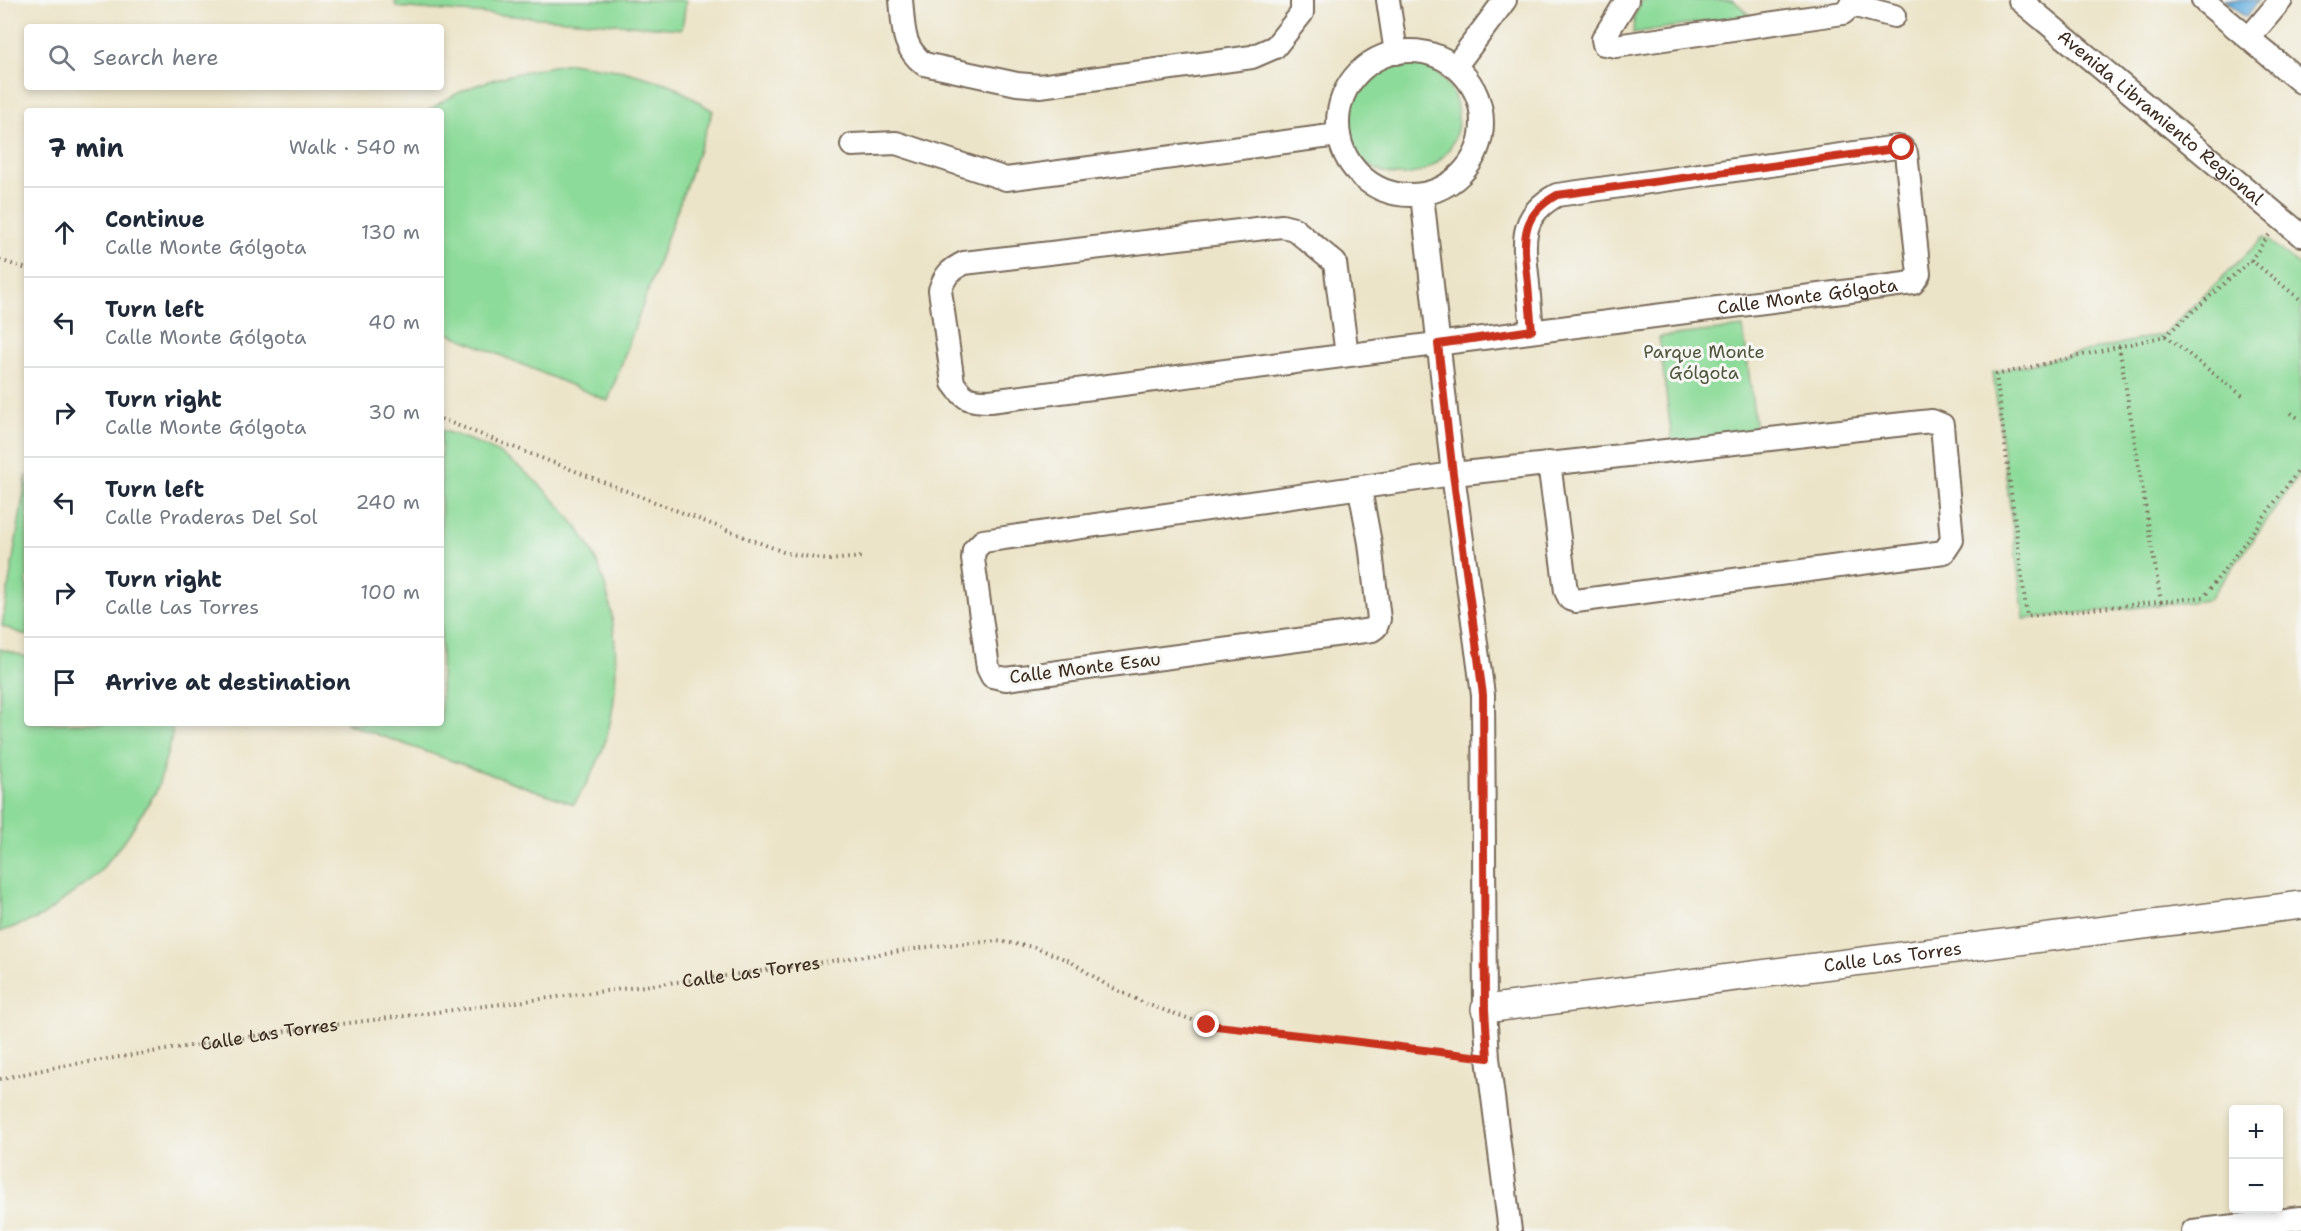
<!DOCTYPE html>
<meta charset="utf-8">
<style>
body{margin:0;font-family:"Shantell Sans",sans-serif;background:#f2f2f3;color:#1f2937}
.controls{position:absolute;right:18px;bottom:18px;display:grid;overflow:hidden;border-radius:6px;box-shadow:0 3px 9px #0003}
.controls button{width:54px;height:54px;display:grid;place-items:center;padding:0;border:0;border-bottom:2px solid #e0e1e3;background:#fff;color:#1f2937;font:30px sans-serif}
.stop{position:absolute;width:18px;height:18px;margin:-14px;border:4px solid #c8321e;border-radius:50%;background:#fff}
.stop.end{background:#c8321e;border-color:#fff;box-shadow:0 2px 6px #0008}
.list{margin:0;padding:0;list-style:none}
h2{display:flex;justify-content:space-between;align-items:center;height:78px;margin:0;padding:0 24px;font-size:26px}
h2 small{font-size:20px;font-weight:400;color:#747a83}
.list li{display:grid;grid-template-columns:39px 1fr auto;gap:18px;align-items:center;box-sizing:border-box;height:90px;padding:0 24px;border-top:2px solid #e0e1e3}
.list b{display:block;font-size:22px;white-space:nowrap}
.list p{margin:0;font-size:20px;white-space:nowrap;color:#747a83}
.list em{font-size:20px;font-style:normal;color:#747a83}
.icon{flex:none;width:33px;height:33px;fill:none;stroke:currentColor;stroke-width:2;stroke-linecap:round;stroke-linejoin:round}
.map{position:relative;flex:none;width:2301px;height:1231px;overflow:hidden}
.search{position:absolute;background:#fff;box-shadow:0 3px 9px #0003;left:24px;top:24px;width:420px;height:66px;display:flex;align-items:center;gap:15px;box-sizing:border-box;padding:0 21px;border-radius:6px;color:#747a83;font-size:22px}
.panel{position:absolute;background:#fff;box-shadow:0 3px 9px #0003;left:24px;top:108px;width:420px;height:618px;border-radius:6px}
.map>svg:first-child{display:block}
</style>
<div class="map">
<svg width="2301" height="1231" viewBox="0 0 2301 1231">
<rect width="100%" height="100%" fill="#f6f6f2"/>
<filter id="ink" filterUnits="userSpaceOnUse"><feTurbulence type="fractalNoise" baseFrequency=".0167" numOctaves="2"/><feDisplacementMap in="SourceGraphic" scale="12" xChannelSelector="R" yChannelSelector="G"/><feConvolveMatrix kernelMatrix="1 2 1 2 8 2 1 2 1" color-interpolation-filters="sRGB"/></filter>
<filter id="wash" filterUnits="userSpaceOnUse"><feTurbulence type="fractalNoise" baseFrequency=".008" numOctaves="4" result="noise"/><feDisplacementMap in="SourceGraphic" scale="24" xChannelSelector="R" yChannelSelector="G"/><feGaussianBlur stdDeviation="1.35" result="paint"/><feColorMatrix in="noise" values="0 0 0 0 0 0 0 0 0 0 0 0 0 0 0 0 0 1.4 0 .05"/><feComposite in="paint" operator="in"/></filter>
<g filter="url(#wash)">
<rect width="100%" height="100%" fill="#ece4c8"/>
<g fill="#8ddb9a" stroke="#64825c" stroke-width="1.5">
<polygon points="395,0 686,0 682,29 396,7"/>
<polygon points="1642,0 1733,0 1750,15 1633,33 1634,18"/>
<circle cx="1401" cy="118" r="57"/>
<path d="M570,63L624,71L672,85L713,111L608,401L441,330V111H428C470,80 520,72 570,63Z"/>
<polygon points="2264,237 2301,267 2301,473 2209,600 2024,619 1993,372 2164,334"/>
<polygon points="1743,327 1758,447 1674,456 1659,337"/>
<path d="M441,430C463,438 489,445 508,459C535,478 560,504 579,530C618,584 624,677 606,739C600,762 587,784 574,804L345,723H441Z"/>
<polygon points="27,474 27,636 2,626"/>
<polygon points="0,649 27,657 27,723 172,723 172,737 157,790 127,837 97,875 41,917 0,932"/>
</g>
<polygon fill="#69b0e0" stroke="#526d7f" stroke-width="1.5" points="2225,0 2259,0 2246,17"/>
</g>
<g filter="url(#ink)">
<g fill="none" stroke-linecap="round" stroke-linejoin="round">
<g stroke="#796b5a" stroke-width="26">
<g id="minor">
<path d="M901,0C904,27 901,46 924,64L1017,84L1040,86L1252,57L1275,47L1302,13V0"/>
<polyline points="1388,0 1396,53"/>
<polyline points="1627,0 1603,39 1604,44 1616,46 1843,13 1852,5 1852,0"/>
<path id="s2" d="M2020,0L2301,235"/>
<polyline points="2203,0 2301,82"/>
<polyline points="1852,5 1894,16"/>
<polyline points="2249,38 2281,0"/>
<circle cx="1410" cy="123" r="72"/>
<polyline points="1455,67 1505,0"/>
<polyline points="852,145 896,143 1006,179 1338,135"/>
<polyline points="1422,195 1453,474 1483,695 1485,1009 1488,1058 1510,1231"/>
<path id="s3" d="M1347,355L1335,263L1294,229L1282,226L964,263C950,270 945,275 940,290L953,383C965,400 969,401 990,401L1913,283L1919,274L1906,153L1902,148L1897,147L1557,195C1521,214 1523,239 1527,274C1529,293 1530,312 1532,330"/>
<path d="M1360,489L1370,543L1379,619L1376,627L1372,630L1006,679L992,676L988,668L973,559L974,550L983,541L1453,474C1613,458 1773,438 1932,421L1942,425L1952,540L1944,552L1576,601L1570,599L1566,591L1549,463"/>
<polyline points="2193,1231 2301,1218"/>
</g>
</g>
<g stroke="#796b5a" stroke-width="30">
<g id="major">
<path id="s4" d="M1485,1009L2301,905"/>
</g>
</g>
<g stroke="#796b5a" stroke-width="4" stroke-dasharray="1.5 4.5" stroke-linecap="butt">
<polyline points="2269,235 2251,260 2165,336 1996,375 2027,616 2204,597 2301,467"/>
<polyline points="0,260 27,269"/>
<polyline points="2251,260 2301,300"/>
<polyline points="2165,336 2244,397"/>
<polyline points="2119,346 2161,602"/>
<polyline points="2291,413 2301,420"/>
<polyline points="441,419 786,553 828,560 863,557"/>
<path id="s1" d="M0,1079L56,1067L293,1030L733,975L935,946L997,941L1034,947L1070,961L1105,984L1144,1003L1207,1025L1344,1040L1469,1056"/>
</g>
<use href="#minor" stroke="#fff" stroke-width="22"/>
<use href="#major" stroke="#fff" stroke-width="27"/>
</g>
</g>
<g fill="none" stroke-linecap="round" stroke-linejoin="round" filter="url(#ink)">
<path stroke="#c8321e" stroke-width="8" d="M1207,1025L1344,1040L1488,1058L1485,1009L1483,695L1453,474L1438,344L1532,330C1530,312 1529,293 1527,274C1523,238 1521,215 1557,195L1902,148"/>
</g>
<g text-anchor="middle" stroke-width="6" stroke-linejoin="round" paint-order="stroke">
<g font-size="18" fill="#3b2a1e" stroke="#f6f6f2">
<text dy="6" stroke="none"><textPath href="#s2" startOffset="183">Avenida Libramiento Regional</textPath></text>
<text dy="6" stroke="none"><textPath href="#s3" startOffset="1478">Calle Monte Gólgota</textPath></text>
<text transform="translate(1085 668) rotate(-7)" y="6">Calle Monte Esau</text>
<text dy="6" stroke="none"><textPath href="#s4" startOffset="411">Calle Las Torres</textPath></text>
<text dy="6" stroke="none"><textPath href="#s1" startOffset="759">Calle Las Torres</textPath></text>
<text dy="6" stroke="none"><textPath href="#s1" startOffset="273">Calle Las Torres</textPath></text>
</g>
<g font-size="18" fill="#50563d" stroke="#f6f6f2">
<text x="1704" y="358">Parque Monte<tspan x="1704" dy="21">Gólgota</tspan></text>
</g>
</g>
</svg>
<div class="controls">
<button>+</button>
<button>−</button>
</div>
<div class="stop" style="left:1902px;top:148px"></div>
<div class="stop end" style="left:1207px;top:1025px"></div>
<div class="search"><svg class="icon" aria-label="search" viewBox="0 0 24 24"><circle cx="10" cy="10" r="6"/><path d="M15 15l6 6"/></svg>Search here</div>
<section class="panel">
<h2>7 min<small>Walk · 540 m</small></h2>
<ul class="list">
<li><svg class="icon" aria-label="ahead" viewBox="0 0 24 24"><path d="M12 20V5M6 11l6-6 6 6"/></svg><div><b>Continue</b><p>Calle Monte Gólgota</p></div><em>130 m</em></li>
<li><svg class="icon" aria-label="left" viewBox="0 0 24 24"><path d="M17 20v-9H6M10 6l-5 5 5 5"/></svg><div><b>Turn left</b><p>Calle Monte Gólgota</p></div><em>40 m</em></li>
<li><svg class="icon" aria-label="right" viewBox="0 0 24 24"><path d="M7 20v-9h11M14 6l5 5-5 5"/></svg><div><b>Turn right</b><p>Calle Monte Gólgota</p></div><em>30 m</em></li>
<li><svg class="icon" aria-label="left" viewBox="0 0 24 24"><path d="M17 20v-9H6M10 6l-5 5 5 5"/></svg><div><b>Turn left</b><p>Calle Praderas Del Sol</p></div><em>240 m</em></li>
<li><svg class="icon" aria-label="right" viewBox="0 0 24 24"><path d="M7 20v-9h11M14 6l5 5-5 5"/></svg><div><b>Turn right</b><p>Calle Las Torres</p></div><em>100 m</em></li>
<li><svg class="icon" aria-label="arrive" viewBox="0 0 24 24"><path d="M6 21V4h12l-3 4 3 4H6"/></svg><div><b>Arrive at destination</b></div></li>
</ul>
</section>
</div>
